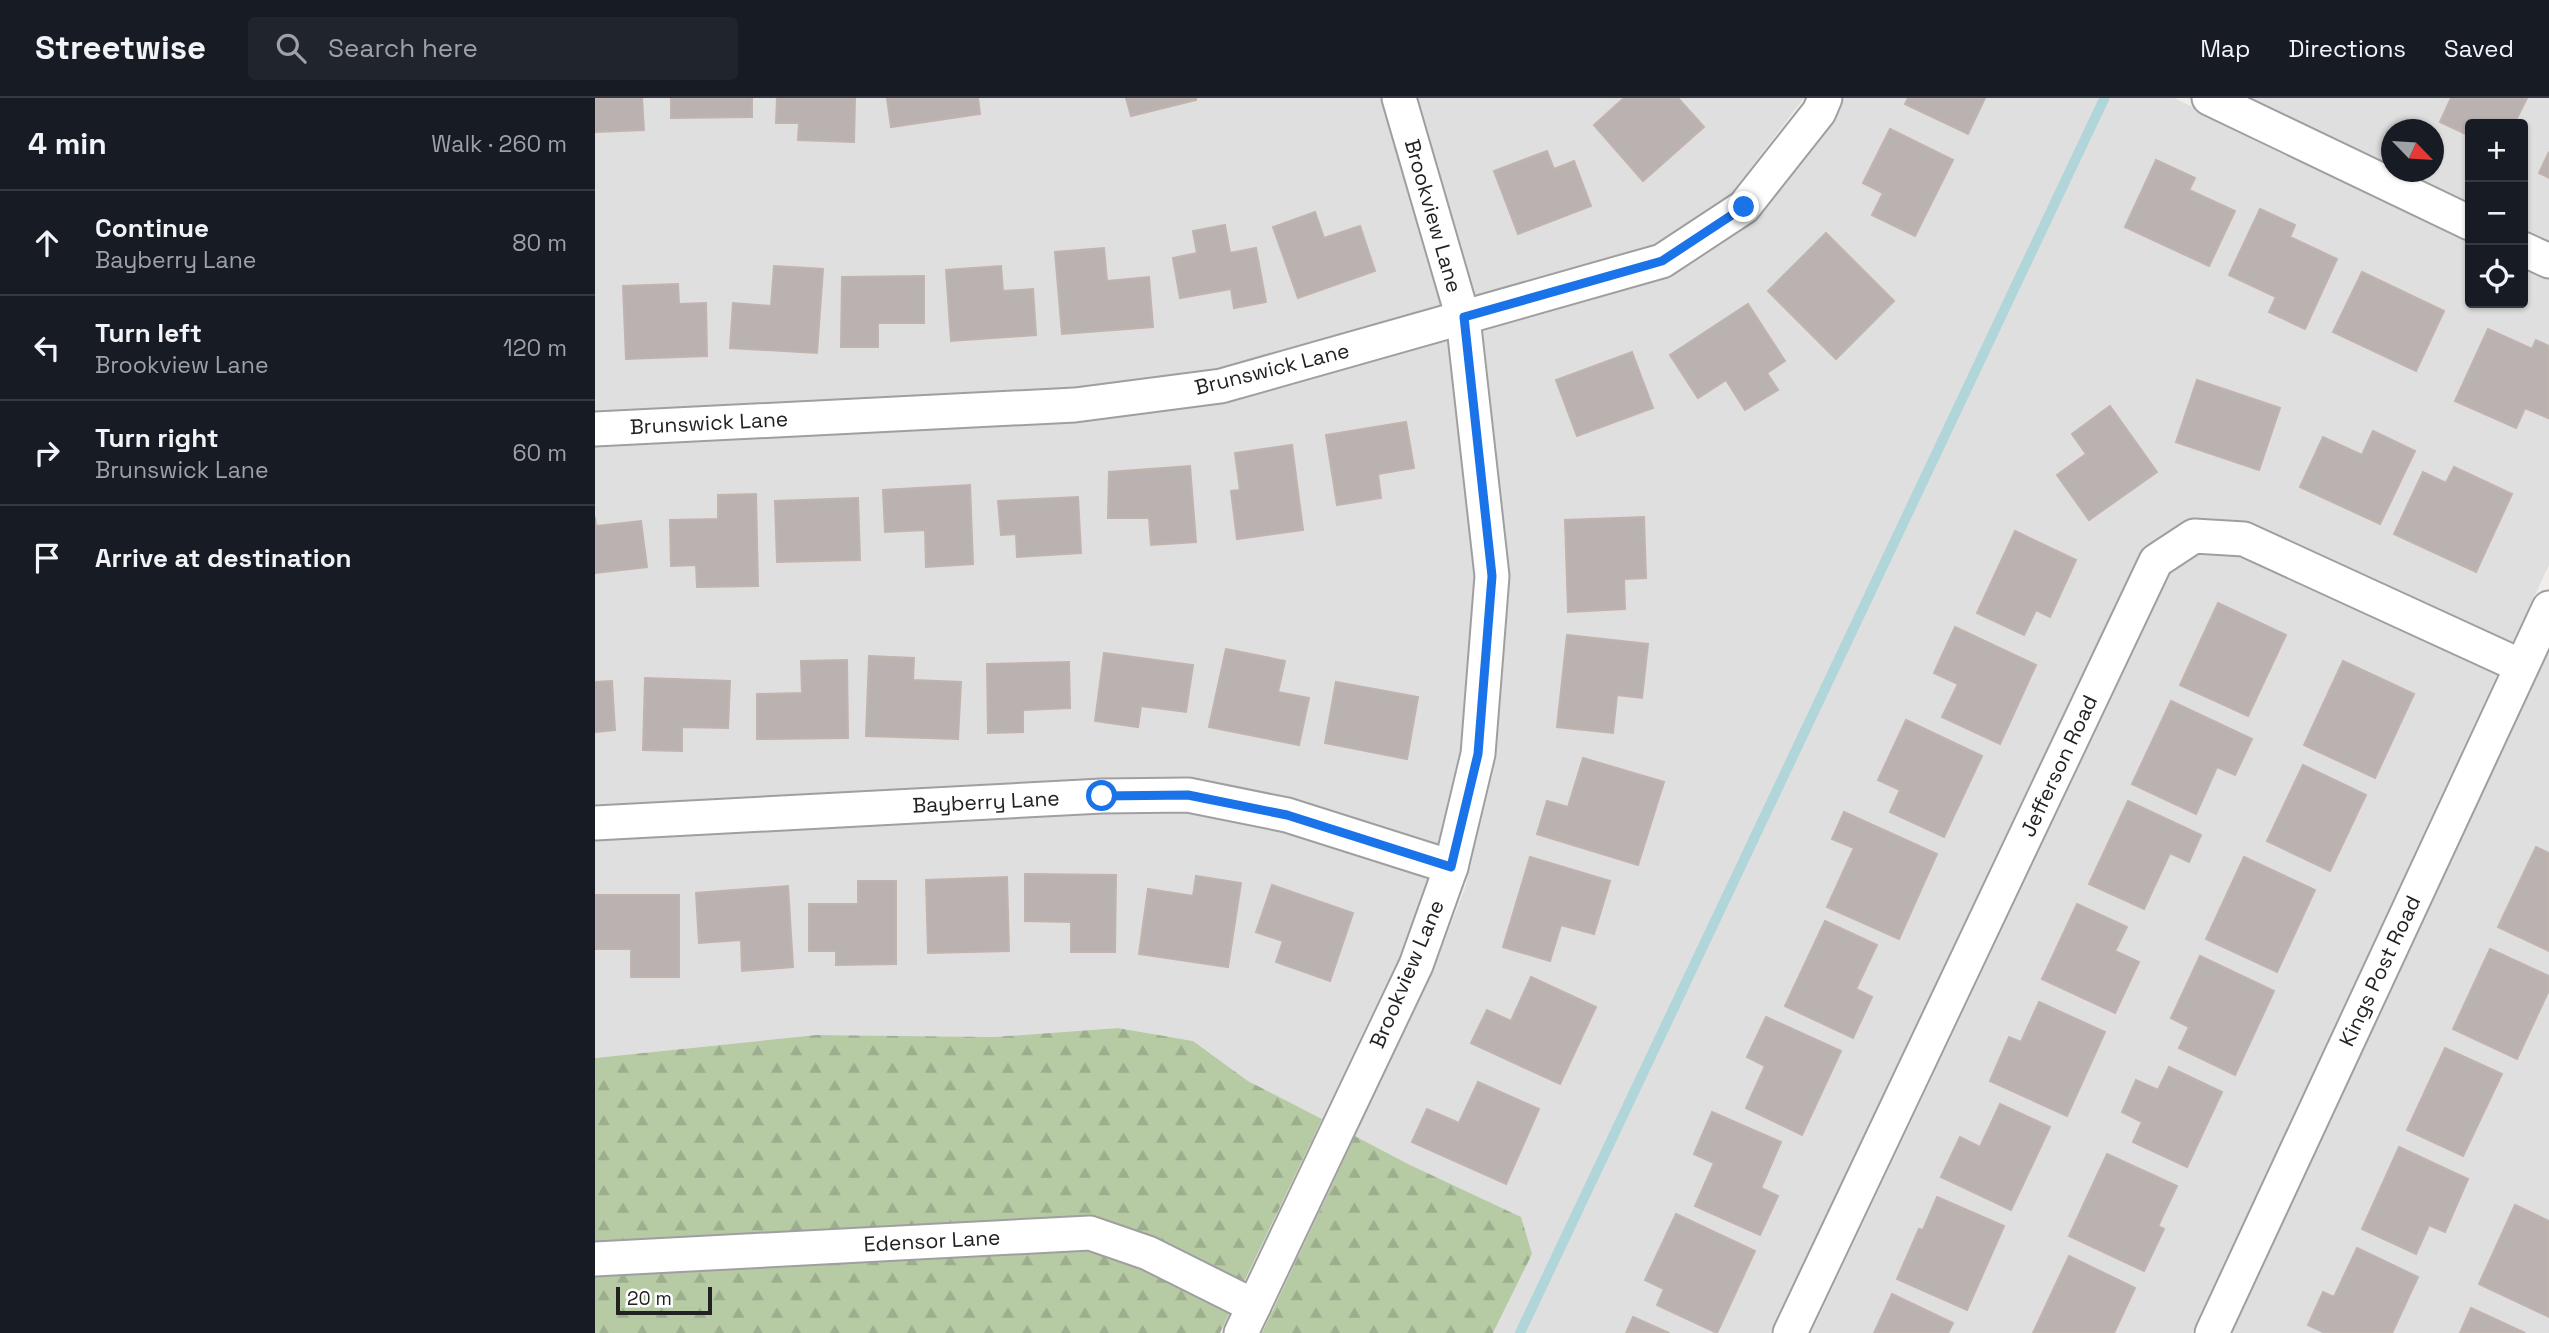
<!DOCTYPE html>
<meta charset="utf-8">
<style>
body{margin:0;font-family:"Space Grotesk",sans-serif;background:#20242c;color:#f1f3f6}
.controls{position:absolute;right:21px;top:21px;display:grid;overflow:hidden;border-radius:7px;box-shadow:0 2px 5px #0004}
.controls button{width:63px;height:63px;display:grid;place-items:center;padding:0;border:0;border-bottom:2px solid #363941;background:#171b24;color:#f1f3f6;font:35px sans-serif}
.compass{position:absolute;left:1786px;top:21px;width:63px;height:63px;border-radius:50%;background:#171b24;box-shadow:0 2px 5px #0004;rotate:115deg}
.scale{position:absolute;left:21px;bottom:18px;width:96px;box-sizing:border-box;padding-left:7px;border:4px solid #222;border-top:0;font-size:19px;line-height:24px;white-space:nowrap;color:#222;-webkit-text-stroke:5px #fff;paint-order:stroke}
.stop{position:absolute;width:21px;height:21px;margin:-16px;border:5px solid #1a73e8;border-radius:50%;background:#fff}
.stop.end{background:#1a73e8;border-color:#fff;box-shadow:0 2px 7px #0008}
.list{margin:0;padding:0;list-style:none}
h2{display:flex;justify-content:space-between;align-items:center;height:91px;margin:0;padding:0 28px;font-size:30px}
h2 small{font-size:23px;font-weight:400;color:#9ea1a6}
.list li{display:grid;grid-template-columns:46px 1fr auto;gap:21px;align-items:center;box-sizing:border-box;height:105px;padding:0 28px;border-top:2px solid #363941}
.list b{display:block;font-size:26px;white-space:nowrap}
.list p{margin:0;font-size:23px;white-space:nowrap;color:#9ea1a6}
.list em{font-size:23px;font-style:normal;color:#9ea1a6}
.icon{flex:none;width:38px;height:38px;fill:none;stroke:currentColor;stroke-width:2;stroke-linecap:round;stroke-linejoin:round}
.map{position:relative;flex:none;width:1954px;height:1235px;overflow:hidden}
header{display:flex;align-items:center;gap:42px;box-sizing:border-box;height:98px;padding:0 35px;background:#171b24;border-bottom:2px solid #363941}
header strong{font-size:33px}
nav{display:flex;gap:38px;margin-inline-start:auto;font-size:24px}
.search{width:490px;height:63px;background:#20242c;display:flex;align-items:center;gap:18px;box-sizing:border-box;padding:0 24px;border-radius:7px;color:#9ea1a6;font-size:26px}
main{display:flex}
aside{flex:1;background:#171b24}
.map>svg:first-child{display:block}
</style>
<header>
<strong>Streetwise</strong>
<div class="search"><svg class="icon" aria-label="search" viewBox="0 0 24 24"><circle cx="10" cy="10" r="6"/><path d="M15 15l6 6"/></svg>Search here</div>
<nav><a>Map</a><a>Directions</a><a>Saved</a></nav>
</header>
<main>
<aside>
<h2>4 min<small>Walk · 260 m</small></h2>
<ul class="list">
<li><svg class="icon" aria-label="ahead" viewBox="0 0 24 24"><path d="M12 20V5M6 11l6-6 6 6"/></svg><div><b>Continue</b><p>Bayberry Lane</p></div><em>80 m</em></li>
<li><svg class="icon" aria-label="left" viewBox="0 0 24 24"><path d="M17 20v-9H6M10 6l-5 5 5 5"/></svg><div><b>Turn left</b><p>Brookview Lane</p></div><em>120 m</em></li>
<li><svg class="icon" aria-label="right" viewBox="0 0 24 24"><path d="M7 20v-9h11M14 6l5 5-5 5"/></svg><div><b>Turn right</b><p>Brunswick Lane</p></div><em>60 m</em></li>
<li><svg class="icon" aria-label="arrive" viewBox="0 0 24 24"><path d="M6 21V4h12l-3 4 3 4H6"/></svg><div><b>Arrive at destination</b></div></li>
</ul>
</aside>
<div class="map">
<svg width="1954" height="1235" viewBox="0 0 1954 1235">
<defs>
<pattern id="forest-firs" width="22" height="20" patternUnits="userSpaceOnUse" patternTransform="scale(1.75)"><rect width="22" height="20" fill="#b6cba4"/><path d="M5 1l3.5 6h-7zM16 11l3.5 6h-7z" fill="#9cae8d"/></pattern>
</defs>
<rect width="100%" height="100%" fill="#f1edea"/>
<g fill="#e0dfdf">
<polygon points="0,0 785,0 847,208 620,272 476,290 0,314"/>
<polygon points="822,0 1209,0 1135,97 1058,148 881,198"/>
<polygon points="1250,0 1579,0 1875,143 1875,205 1928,205 1928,168 1954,181 1954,467 1917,546 1655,426 1598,422 1588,424 1549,450 1544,456 1175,1235 898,1235 937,1156 815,1067 760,1038 837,875 870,790 901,661 915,478 888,232 1074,179 1160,123 1240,21"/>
<polygon points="1651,0 1954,0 1954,145 1928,132 1928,26 1875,26 1875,107 1805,74 1839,74 1839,32 1797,32 1796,69"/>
<polygon points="853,242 879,477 865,652 842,748 696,701 591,680 504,681 0,709 0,348 483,324 632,304"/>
<polygon points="1606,455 1645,457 1903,575 1597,1235 1216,1235 1576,475"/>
<polygon points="1954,553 1954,1235 1637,1235 1943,576"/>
<polygon points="509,714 593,714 688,733 833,779 804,859 727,1021 653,983 598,943 523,930 399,939 221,937 0,960 0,742"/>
</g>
<g fill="url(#forest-firs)">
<polygon points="523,930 598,943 653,983 727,1021 649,1184 561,1140 492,1118 0,1144 0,960 221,937 399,939"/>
<polygon points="760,1038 815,1067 926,1119 937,1156 898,1235 667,1235"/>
<polygon points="493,1152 547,1170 635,1214 625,1235 0,1235 0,1178"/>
</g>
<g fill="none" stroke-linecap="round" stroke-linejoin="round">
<polyline stroke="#b0d6d9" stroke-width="10" points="925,1235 1509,1"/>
</g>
<g fill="#bab2b0" stroke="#c1b3ae" stroke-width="2">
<polygon points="0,0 47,0 49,32 0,34"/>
<polygon points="76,0 157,0 157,19 76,20"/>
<polygon points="182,0 260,0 259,44 203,42 204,25 181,25"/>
<polygon points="292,0 383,0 385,16 296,29"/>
<polygon points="531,0 601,0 601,2 536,18"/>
<polygon points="1029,0 1083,0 1109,29 1048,83 999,27"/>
<polygon points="1313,0 1390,0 1373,36 1310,6"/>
<polygon points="1856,0 1932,0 1919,26 1875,26 1875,38 1845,24"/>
<polygon points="1295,31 1358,62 1320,138 1277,117 1288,95 1268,85"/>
<polygon points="952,53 959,71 979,63 996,108 923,136 899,73"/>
<polygon points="1954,54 1954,80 1944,75"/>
<polygon points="1561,62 1600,80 1594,92 1640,113 1614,168 1530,129"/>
<polygon points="1665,111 1700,127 1695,139 1742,161 1710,231 1674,214 1681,199 1634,177"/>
<polygon points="720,114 729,140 765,128 780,173 703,200 678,129"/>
<polygon points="630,127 635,155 661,150 671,204 639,210 636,191 585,200 578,160 602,155 598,133"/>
<polygon points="1231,135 1299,203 1241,261 1173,193"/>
<polygon points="509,150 512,183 554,179 558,229 467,236 460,154"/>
<polygon points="179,168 228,171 222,255 135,250 138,205 176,208"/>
<polygon points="406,168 408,193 438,191 441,237 356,243 351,172"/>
<polygon points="1767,174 1849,213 1821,273 1738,234"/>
<polygon points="329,178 329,225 283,225 283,249 246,249 247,179"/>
<polygon points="83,186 84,206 111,205 112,258 31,261 28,188"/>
<polygon points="1153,206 1190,263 1172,275 1183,292 1150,312 1131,282 1103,300 1075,257"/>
<polygon points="1893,231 1937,251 1941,242 1954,248 1953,320 1930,310 1921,330 1860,303"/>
<polygon points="1037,254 1058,310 982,338 961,282"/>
<polygon points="1602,282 1685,310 1664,372 1581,344"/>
<polygon points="1515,308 1562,374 1494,422 1462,377 1491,356 1477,336"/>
<polygon points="811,324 819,370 783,376 786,400 742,407 731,337"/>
<polygon points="1778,333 1820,353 1785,426 1705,389 1728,339 1767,357"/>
<polygon points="697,347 708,432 642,441 636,393 645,392 640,355"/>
<polygon points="595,368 601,444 556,447 554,420 513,420 514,374"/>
<polygon points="1859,369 1917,396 1881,474 1799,436 1828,374 1851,385"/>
<polygon points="375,387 378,466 331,469 330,432 290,434 288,392"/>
<polygon points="161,396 163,488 102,489 101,467 76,468 75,422 123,421 123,397"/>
<polygon points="483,399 486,455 422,459 421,436 406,437 403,403"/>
<polygon points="263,400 265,462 182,464 180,403"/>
<polygon points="0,419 1,428 46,423 52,469 0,475"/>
<polygon points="1049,419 1051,480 1029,481 1030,511 973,514 970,422"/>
<polygon points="1420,433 1481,462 1455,519 1441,512 1429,537 1382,515"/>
<polygon points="1623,505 1691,537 1653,618 1585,587"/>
<polygon points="1360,529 1441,567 1405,646 1347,619 1363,586 1339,575"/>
<polygon points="972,537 1053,546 1047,600 1022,597 1018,635 962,629"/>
<polygon points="631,551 690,563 683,594 714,600 704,647 614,629"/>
<polygon points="509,555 598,567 591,614 546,608 543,629 500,623"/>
<polygon points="274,558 319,560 318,582 366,584 363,641 271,638"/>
<polygon points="252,562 253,640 162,641 162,596 207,595 206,563"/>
<polygon points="1748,563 1819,596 1780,680 1709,647"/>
<polygon points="474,564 475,610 428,612 428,634 393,635 392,566"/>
<polygon points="50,580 135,583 133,630 87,629 87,653 48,652"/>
<polygon points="17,583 20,632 0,634 0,584"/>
<polygon points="741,584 823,599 812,661 730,645"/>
<polygon points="1576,603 1657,641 1640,677 1622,669 1601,716 1537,686"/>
<polygon points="1311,622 1387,658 1349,739 1295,714 1305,692 1283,682"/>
<polygon points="988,660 1069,684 1043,767 942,736 952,703 973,709"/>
<polygon points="1708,667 1771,697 1735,773 1672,743"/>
<polygon points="1533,703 1606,737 1594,764 1575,755 1549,811 1494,786"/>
<polygon points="1249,714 1342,756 1304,841 1232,809 1259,750 1237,741"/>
<polygon points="1941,749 1954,755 1954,853 1903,829"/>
<polygon points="935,759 1015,783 999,836 966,827 955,863 908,849"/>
<polygon points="1649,759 1720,792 1682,874 1611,841"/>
<polygon points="430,776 521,777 520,854 476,854 476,824 430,823"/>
<polygon points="601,778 646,785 633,869 544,856 553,791 598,798"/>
<polygon points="412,779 414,853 333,855 331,782"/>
<polygon points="263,783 301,783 301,866 241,867 241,853 214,853 214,806 263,806"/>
<polygon points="677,787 758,815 735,883 681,864 688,843 661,834"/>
<polygon points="193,788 198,869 147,873 146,842 104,845 101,795"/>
<polygon points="0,797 84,797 84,879 36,879 36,851 0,851"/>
<polygon points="1482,806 1532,829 1520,853 1544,864 1520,915 1447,881"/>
<polygon points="1230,823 1282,847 1261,891 1277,899 1258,940 1190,908"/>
<polygon points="1895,851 1954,878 1954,892 1922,961 1858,931"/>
<polygon points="1605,858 1679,893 1640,977 1584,950 1594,929 1576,920"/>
<polygon points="936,879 1001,909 965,986 876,945 892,912 916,923"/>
<polygon points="1444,904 1510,934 1472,1018 1395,983 1414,939 1426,944"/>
<polygon points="1171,919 1246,953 1207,1037 1151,1010 1170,968 1152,959"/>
<polygon points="1850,950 1907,976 1868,1058 1812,1032"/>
<polygon points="1574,969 1627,994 1592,1069 1538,1044 1547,1024 1527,1014 1541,982 1563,992"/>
<polygon points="883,984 944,1011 911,1086 817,1044 832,1011 864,1025"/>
<polygon points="1405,1006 1455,1029 1416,1112 1346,1079 1365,1039 1385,1049"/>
<polygon points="1117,1014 1186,1044 1166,1090 1183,1098 1165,1137 1100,1108 1119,1065 1099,1056"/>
<polygon points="1804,1049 1873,1081 1850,1134 1834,1127 1821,1156 1767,1131"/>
<polygon points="1512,1056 1582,1088 1563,1128 1569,1131 1549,1173 1474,1138"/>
<polygon points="1342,1099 1409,1128 1372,1212 1302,1181 1324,1131 1328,1132"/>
<polygon points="1920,1107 1954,1123 1954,1219 1884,1186"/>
<polygon points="1081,1116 1160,1153 1122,1235 1062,1207 1069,1191 1050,1182"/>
<polygon points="1762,1150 1823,1179 1797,1235 1730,1235 1713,1227 1728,1194 1739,1199"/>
<polygon points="1474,1158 1540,1190 1519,1235 1438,1235"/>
<polygon points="1297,1196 1358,1225 1353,1235 1279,1235"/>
<polygon points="1876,1210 1930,1235 1865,1235"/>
<polygon points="1038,1219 1074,1235 1031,1235"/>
</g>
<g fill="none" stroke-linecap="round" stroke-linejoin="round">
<g stroke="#9f9f9f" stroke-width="37">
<g id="street">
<polyline points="1614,0 1875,125"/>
<polyline points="1928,151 1954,163"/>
<polyline points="0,331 480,307 626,288 1067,163 1149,109 1224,14 1230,0"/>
<polyline points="0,725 507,698 593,697 692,717 856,769"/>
<polyline points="0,1161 495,1135 553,1155 659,1208"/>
<polyline points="646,1235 821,867 856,769 883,656 897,478 868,220 804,0"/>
<polyline points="1195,1235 1561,463 1599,438 1649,441 1926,568"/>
<polyline points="1617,1235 1954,510"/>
</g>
</g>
<use href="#street" stroke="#fff" stroke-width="33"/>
</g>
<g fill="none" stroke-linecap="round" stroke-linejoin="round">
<polyline stroke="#1a73e8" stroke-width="9" points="507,698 593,697 692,717 856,769 883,656 897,478 869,219 1067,163 1149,109"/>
</g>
<g text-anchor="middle" stroke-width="6" stroke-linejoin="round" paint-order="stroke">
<g font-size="21" fill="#222" stroke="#fff">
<text transform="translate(838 118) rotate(74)" y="7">Brookview Lane</text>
<text transform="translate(677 271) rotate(-14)" y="7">Brunswick Lane</text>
<text transform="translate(114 325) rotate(-3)" y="7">Brunswick Lane</text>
<text transform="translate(1464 668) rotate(-65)" y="7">Jefferson Road</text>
<text transform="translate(391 704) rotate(-3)" y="7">Bayberry Lane</text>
<text transform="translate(1785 873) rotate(-65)" y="7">Kings Post Road</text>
<text transform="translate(812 876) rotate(-67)" y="7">Brookview Lane</text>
<text transform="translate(337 1143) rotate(-3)" y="7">Edensor Lane</text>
</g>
</g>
</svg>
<div class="controls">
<button>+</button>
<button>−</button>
<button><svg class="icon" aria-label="locate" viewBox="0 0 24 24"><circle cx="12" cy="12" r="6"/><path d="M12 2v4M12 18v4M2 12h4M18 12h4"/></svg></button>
</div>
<svg class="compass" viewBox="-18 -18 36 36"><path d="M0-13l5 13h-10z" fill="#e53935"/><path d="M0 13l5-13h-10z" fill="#9ea1a6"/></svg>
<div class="scale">20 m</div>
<div class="stop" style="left:507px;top:698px"></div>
<div class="stop end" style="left:1149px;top:109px"></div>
</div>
</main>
